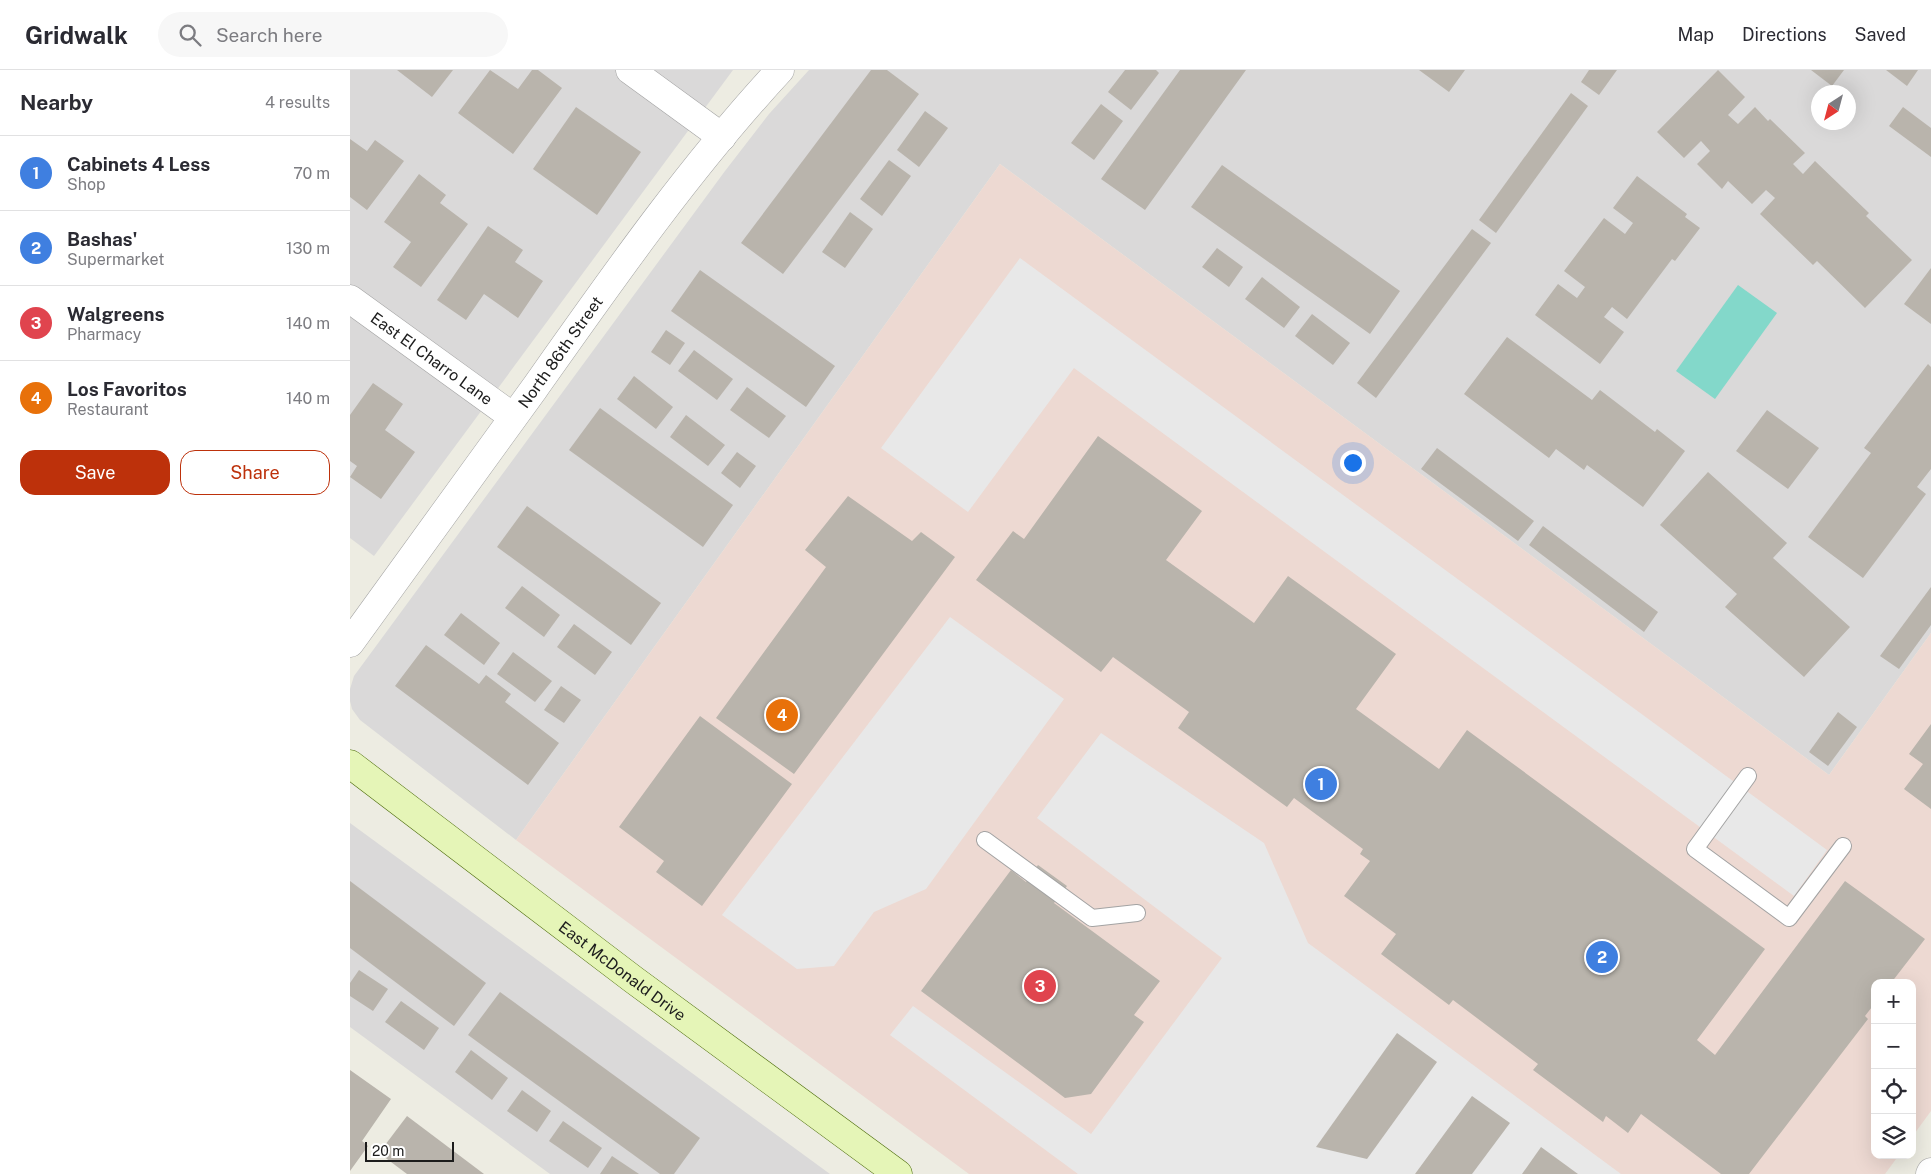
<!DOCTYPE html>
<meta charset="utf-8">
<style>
body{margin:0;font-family:"Public Sans",sans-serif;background:#f7f7f7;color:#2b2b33}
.controls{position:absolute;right:15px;bottom:15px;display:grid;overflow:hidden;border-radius:10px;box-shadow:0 5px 20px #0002}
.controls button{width:45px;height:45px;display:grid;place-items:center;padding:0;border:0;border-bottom:1px solid #e1e1e2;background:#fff;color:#2b2b33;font:25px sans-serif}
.compass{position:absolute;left:1461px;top:15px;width:45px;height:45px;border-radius:50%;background:#fff;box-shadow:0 5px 20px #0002;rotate:216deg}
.scale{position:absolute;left:15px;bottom:12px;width:89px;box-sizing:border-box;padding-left:5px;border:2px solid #1c1c1c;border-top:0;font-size:14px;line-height:18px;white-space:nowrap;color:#1c1c1c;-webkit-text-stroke:4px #fff;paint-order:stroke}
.you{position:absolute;left:1002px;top:392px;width:18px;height:18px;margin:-12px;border:4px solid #fff;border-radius:50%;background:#1a73e8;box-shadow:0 0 0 8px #1a73e833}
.badge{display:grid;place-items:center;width:32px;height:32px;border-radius:50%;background:#bd310b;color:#fff;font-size:16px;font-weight:700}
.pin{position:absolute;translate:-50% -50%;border:2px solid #fff;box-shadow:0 1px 5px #0006}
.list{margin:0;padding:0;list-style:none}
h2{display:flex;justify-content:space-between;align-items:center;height:65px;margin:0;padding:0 20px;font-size:21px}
h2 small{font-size:16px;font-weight:400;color:#7c7c81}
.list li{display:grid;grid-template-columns:32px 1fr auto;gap:15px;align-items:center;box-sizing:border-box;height:75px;padding:0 20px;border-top:1px solid #e1e1e2}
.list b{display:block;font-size:19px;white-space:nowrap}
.list p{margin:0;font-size:16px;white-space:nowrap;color:#7c7c81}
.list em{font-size:16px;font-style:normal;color:#7c7c81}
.actions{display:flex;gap:10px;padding:15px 20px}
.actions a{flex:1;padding:11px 0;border:1px solid #bd310b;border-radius:15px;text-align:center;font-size:18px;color:#bd310b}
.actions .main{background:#bd310b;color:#fff}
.icon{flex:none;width:28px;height:28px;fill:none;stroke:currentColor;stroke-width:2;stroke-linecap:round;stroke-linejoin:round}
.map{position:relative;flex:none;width:1581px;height:1104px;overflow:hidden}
header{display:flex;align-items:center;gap:30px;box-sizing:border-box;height:70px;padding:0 25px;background:#fff;border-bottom:1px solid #e1e1e2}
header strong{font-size:24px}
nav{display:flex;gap:28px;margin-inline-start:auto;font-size:18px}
.search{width:350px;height:45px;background:#f7f7f7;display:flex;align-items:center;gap:12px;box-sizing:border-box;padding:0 18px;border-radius:28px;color:#7c7c81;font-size:19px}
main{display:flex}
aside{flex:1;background:#fff}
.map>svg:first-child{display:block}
</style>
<header>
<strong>Gridwalk</strong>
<div class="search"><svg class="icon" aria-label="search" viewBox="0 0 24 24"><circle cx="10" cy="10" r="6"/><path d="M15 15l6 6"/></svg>Search here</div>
<nav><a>Map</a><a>Directions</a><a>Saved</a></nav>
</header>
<main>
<aside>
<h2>Nearby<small>4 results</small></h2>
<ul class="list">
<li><span class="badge" style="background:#3f7fe0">1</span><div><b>Cabinets 4 Less</b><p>Shop</p></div><em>70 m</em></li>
<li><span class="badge" style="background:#3f7fe0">2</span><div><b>Bashas'</b><p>Supermarket</p></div><em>130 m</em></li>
<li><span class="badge" style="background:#e0444e">3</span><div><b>Walgreens</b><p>Pharmacy</p></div><em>140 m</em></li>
<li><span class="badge" style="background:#e8710a">4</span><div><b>Los Favoritos</b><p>Restaurant</p></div><em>140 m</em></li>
</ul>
<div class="actions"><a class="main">Save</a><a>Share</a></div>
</aside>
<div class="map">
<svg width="1581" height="1104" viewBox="0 0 1581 1104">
<rect width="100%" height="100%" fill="#edece2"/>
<g fill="#dad9d9" fill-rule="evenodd">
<polygon points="0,0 383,0 24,486 0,468"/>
<path d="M459,0H1581V563L1479,705L650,94L166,770L10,650L2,639L0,631V619L4,606L375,101L419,44ZM1468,22H1498V52H1468Z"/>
<polygon points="0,753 480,1104 200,1104 0,957"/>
</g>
<polygon fill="#edd9d2" points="650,94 1479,705 1581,563 1581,1041 1562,1067 1562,913 1525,913 1525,1085 1549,1085 1535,1104 619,1104 166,770"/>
<polygon fill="#83d8ca" points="1388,215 1427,243 1365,329 1326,301"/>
<g fill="#e8e8e8">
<polygon points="670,188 1477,780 1444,826 724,298 618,442 531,378"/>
<polygon points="600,547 714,629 576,819 524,842 484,896 447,899 372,845"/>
<polygon points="751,663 914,773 958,873 1271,1104 728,1104 540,965 563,936 741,1064 872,888 687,748"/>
</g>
<g fill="#b9b4ac">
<polygon points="47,0 103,0 82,27"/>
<polygon points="140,0 168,19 182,0 188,0 212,18 163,84 108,43"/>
<polygon points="521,0 537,0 569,24 433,204 391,173"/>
<polygon points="775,0 806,0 809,3 781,40 758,22"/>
<polygon points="830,0 896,0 795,140 751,109"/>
<polygon points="1069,0 1115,0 1099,22"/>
<polygon points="1239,0 1267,0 1249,25 1231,12"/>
<polygon points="1368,0 1395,27 1378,45 1388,54 1405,37 1418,51 1420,49 1455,83 1443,94 1453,104 1465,91 1519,143 1516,146 1562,190 1515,238 1467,191 1463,195 1410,144 1425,128 1416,120 1402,134 1378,111 1372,119 1347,94 1360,81 1351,71 1334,88 1307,62"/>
<polygon points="1461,0 1494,0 1482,16"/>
<polygon points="1536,0 1568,0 1557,16"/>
<polygon points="1221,23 1238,36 1146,163 1129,150"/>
<polygon points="751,34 773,51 744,90 721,73"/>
<polygon points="226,37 291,82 247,145 183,99"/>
<polygon points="1553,37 1581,58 1581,87 1539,56"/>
<polygon points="575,41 598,58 569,97 547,80"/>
<polygon points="0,69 17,81 25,70 54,91 17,140 0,127"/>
<polygon points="539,90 561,106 532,146 510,129"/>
<polygon points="872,95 1050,221 1020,264 841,137"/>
<polygon points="69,104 96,125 90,133 118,154 71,217 43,197 61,172 34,152"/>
<polygon points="1287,106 1337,144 1335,147 1350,158 1325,191 1322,189 1277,249 1262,237 1254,247 1274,262 1250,294 1185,245 1208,214 1227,228 1235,217 1214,201 1254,148 1275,164 1283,153 1263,138"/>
<polygon points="500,142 523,159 495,198 472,182"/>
<polygon points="138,156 173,180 165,192 193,211 168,248 134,224 116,250 87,230"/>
<polygon points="1122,159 1141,173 1026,328 1007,313"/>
<polygon points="867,178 893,197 879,217 852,197"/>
<polygon points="1581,198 1581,254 1554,234"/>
<polygon points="350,200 485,296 456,337 321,241"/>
<polygon points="912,207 950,237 934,258 895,229"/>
<polygon points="962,244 1000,273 983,295 945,266"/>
<polygon points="316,260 335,273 320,295 301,282"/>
<polygon points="1157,267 1242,330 1250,320 1305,362 1307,359 1335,381 1293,437 1237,395 1234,400 1206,379 1199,388 1114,324"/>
<polygon points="344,280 383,309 367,330 328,301"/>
<polygon points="1578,294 1581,297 1581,399 1567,417 1576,424 1513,508 1458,467 1521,383 1514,378"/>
<polygon points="284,306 323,337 306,359 267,329"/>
<polygon points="23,313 53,334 35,360 65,382 31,429 0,407 7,396 0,391 0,345"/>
<polygon points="397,317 436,346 419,368 380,340"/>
<polygon points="250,338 383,435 353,477 219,380"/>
<polygon points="1417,340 1469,378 1438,419 1386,381"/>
<polygon points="336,345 375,375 358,396 320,367"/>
<polygon points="748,366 852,441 816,490 904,553 938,506 1046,584 1006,639 1089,699 1117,660 1415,879 1347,970 1365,985 1495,811 1575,869 1541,913 1525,913 1525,933 1515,946 1518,949 1399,1104 1371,1104 1291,1044 1278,1063 1256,1046 1253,1052 1183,1000 1188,994 1103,930 1099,935 1031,884 1046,864 994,826 1020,791 1010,784 1013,779 944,728 937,737 828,658 839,642 763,587 751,602 626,510 663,461 674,469"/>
<polygon points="1087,378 1184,451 1168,471 1071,399"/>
<polygon points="387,382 406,396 390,418 371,403"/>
<polygon points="1358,402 1437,473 1423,488 1500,557 1454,607 1375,537 1387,524 1310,455"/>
<polygon points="498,426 562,471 571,462 605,487 444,704 366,648 476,497 455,480"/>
<polygon points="177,436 311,533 281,575 147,477"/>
<polygon points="1193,456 1308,542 1294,562 1179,475"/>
<polygon points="172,516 210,545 194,567 155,538"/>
<polygon points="1581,517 1581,555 1549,599 1530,586"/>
<polygon points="111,543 150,573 134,595 94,565"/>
<polygon points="224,554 262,582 245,605 207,577"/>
<polygon points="76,575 129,614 136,605 161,624 155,632 209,673 178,715 45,616"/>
<polygon points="163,582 202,611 185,632 147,604"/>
<polygon points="211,616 231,630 214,653 194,640"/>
<polygon points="1488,642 1507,657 1478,696 1459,682"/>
<polygon points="350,646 442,714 352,836 306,802 314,791 269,757"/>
<polygon points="1581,654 1581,739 1554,719 1573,694 1559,684"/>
<polygon points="688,795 717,816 704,833 810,911 784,945 794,952 741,1024 715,1028 571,921 661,800 676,812"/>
<polygon points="0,811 136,913 104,956 0,878"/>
<polygon points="9,900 38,919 23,941 0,926 0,913"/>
<polygon points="150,922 350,1068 324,1104 310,1104 118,965"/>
<polygon points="51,931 89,958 74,980 35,952"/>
<polygon points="1047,963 1087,992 1017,1089 966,1077"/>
<polygon points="121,980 158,1008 142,1030 105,1002"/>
<polygon points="0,1000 41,1029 12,1071 18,1076 0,1101"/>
<polygon points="172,1020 201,1041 187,1062 157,1041"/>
<polygon points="1122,1026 1160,1053 1122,1104 1065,1104"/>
<polygon points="57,1046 134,1104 57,1104 29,1083"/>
<polygon points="213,1051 252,1078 238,1098 199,1071"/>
<polygon points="1191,1077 1228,1104 1172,1104"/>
<polygon points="262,1086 289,1104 250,1104"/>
</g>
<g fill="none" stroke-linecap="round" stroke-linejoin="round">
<g stroke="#a3a3a3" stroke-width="18">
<g id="service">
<polyline points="1398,706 1345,779 1439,848 1493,776"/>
<polyline points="635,770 742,848 787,843"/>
</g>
</g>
<g stroke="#a3a3a3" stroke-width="29">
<g id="minor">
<polyline points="280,0 372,67"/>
<path id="s1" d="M0,229L163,347"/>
<path id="s2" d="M0,573C61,488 123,404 184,319C261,210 339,98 430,0"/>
</g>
</g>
<g stroke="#a3a3a3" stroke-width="29">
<polyline id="tertiary" points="1580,1104 1581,1102"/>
</g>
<g stroke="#4c6b0a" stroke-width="29">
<g id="secondary">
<path id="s3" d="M0,694L284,910L548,1104"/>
</g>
</g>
<use href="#service" stroke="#fff" stroke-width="16"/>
<use href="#minor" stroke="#fff" stroke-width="28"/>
<use href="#tertiary" stroke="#fff" stroke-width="28"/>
<use href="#secondary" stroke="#e5f5b7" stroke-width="28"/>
</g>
<g text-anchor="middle" stroke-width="4" stroke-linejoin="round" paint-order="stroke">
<g font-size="16" fill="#1c1c1c" stroke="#fff">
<text dy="6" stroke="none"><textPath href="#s2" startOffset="359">North 86th Street</textPath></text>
<text dy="6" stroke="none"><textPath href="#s1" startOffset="101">East El Charro Lane</textPath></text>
<text dy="6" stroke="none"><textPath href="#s3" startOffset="342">East McDonald Drive</textPath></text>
</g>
</g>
</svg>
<div class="controls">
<button>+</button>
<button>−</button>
<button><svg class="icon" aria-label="locate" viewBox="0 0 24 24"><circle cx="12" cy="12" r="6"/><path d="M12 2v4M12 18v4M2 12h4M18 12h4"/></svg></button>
<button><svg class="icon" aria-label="layers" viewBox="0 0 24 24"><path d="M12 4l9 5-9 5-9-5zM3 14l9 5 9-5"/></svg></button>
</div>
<svg class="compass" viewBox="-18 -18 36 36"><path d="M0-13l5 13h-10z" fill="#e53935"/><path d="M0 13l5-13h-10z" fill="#7c7c81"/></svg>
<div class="scale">20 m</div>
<div class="you"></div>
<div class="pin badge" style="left:971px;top:714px;background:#3f7fe0">1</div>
<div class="pin badge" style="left:1252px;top:887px;background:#3f7fe0">2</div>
<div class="pin badge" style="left:690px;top:916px;background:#e0444e">3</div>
<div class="pin badge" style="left:432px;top:645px;background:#e8710a">4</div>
</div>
</main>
